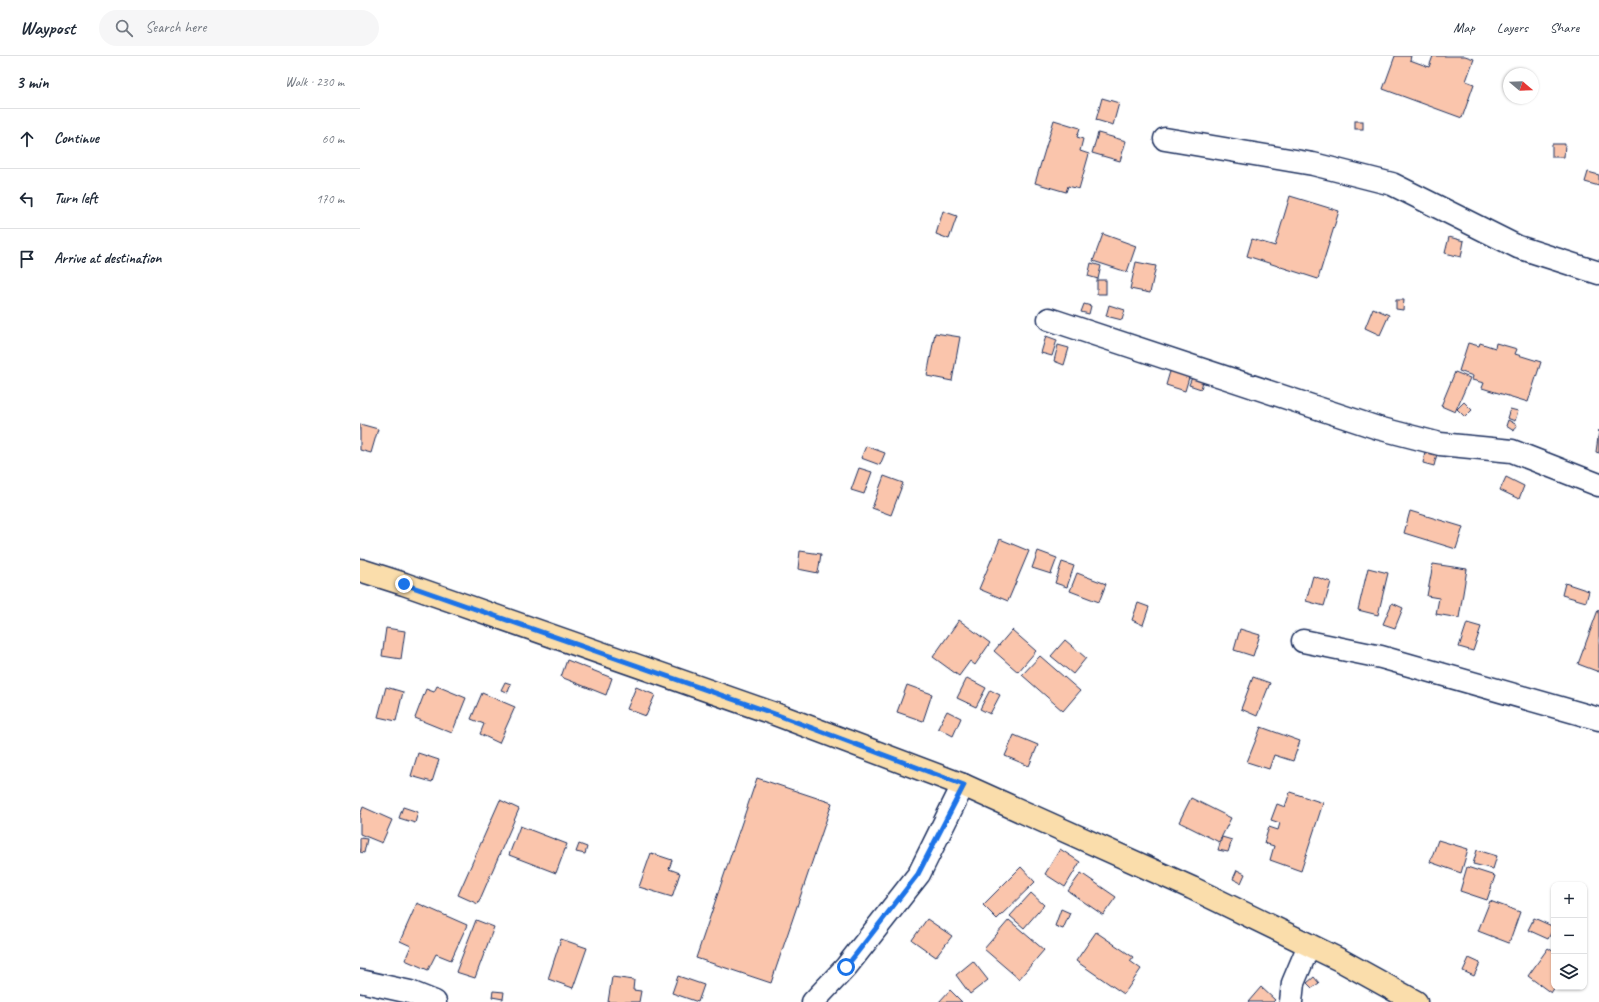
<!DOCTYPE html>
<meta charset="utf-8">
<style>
body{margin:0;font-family:Caveat,sans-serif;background:#f6f6f7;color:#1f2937}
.controls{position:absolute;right:12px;bottom:12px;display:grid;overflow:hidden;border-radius:8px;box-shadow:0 1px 3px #0004}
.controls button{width:36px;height:36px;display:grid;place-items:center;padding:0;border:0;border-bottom:1px solid #e0e1e3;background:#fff;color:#1f2937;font:20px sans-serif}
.compass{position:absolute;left:1143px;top:12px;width:36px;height:36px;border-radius:50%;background:#fff;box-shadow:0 1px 3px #0004;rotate:109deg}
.stop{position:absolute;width:12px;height:12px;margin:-9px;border:3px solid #1a73e8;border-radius:50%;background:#fff}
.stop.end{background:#1a73e8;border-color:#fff;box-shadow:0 1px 4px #0008}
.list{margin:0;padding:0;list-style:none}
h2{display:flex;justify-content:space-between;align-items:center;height:52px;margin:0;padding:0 16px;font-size:17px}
h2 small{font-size:13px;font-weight:400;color:#747a83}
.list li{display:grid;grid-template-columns:26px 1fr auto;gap:12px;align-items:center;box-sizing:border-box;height:60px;padding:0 16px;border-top:1px solid #e0e1e3}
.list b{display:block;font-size:15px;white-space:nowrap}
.list em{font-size:13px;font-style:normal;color:#747a83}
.icon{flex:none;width:22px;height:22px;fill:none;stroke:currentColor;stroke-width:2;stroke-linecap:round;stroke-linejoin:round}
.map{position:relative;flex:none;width:1239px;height:946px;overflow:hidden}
header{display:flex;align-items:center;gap:24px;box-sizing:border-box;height:56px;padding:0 20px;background:#fff;border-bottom:1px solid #e0e1e3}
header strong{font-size:19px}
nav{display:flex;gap:22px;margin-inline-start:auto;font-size:14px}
.search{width:280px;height:36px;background:#f6f6f7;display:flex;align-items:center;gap:10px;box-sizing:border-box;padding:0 14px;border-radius:22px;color:#747a83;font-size:15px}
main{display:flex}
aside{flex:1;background:#fff}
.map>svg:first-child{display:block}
</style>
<header>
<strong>Waypost</strong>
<div class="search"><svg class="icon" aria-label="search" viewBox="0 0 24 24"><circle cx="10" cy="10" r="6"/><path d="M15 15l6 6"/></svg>Search here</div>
<nav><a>Map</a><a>Layers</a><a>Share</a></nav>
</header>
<main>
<aside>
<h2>3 min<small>Walk · 230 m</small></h2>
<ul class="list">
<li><svg class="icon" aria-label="ahead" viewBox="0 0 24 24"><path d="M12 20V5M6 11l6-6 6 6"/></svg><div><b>Continue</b></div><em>60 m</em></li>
<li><svg class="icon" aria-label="left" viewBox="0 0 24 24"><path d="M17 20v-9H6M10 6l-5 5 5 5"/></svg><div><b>Turn left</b></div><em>170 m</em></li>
<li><svg class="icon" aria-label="arrive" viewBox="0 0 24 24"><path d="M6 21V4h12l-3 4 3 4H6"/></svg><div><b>Arrive at destination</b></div></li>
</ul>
</aside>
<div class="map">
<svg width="1239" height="946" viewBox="0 0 1239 946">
<rect width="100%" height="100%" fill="#fff"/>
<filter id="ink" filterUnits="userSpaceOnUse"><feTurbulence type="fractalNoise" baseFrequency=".025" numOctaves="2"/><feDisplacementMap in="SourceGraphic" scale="8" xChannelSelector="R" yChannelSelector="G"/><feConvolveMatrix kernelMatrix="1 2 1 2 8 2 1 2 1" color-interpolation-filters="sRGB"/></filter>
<g filter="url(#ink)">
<g fill="#fac5ac" stroke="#1b2f5e">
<polygon points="1035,0 1051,0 1050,4 1069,11 1073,0 1105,0 1114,3 1106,25 1114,28 1102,62 1023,33"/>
<polygon points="742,42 759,47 753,69 736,64"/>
<polygon points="694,64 720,72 717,81 723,83 720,95 729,98 719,133 708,130 706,136 675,127"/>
<rect x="995" y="65" width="8" height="8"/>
<polygon points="738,77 766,85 760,105 732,97"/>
<polygon points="1192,88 1205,88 1204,101 1192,101"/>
<polygon points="1228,116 1239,119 1239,130 1225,126"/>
<polygon points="930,140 979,155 958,223 887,200 892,183 915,190"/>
<polygon points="583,155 597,160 589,183 576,178"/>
<polygon points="743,178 776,190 767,216 733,205"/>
<polygon points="1089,181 1104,185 1101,201 1085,197"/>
<polygon points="776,206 796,210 790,237 770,233"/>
<polygon points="731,207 741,210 738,223 728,220"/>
<rect x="737" y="224" width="9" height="14"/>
<polygon points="1036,244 1044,244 1043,254 1036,253"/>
<polygon points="724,248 731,250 729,258 721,256"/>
<polygon points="749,249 765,254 762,264 746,260"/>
<polygon points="1013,252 1029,259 1020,279 1005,272"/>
<polygon points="575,277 600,281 592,325 567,320"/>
<polygon points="686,280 697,284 692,300 681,297"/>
<polygon points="1108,287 1119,290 1120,287 1135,292 1136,287 1157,293 1155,298 1181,306 1168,346 1122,332 1124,327 1112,324 1113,320 1099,315"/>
<polygon points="698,289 709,292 704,309 694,305"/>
<polygon points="811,312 830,318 825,335 806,329"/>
<polygon points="1095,316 1110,322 1095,356 1081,350"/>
<polygon points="832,321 843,325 841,333 829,329"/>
<polygon points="1104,346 1112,354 1105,361 1097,353"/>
<polygon points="1150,353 1158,355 1155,365 1147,362"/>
<polygon points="1148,364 1157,369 1154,375 1146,370"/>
<polygon points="0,368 18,373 11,397 0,394"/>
<polygon points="1239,374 1239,397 1236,396"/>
<polygon points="506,390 525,397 520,409 501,402"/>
<polygon points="1065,396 1077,398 1074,410 1063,407"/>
<polygon points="499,412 512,416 504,438 491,434"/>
<polygon points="524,420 543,427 531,459 512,452"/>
<polygon points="1146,421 1164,430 1159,443 1140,434"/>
<polygon points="1050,455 1103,471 1096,493 1044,477"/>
<polygon points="640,483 669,495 648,545 619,533"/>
<polygon points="440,495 461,498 458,517 438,513"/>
<polygon points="678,495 697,502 691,518 672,512"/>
<polygon points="702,506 714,510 707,531 695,527"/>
<polygon points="1073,508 1107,513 1099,562 1076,558 1079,542 1067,540"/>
<polygon points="1008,512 1028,517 1018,559 998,554"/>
<polygon points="717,517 746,528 739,546 710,535"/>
<polygon points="953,520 971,526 964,550 946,545"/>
<polygon points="1205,527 1229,535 1226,546 1202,539"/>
<polygon points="778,547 789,551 783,569 772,564"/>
<polygon points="1032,547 1043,552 1035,572 1023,568"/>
<polygon points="1238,554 1239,554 1239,616 1218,608"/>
<polygon points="599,564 630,587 615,609 610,605 599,620 573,601"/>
<polygon points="1107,567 1121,571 1113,595 1099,591"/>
<polygon points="26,572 45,575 41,603 22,600"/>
<polygon points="880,573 900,579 893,600 874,594"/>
<polygon points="652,574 676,595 658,616 634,595"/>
<polygon points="705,584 726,602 713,618 691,600"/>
<polygon points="680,600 720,635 703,655 662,619"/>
<polygon points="207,604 252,622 246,639 201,621"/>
<polygon points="893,621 910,627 897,660 881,653"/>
<polygon points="607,622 626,632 616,651 597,642"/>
<polygon points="145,626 151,628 148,636 141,634"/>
<polygon points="547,629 572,638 563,665 537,656"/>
<polygon points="77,630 106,642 92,677 55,662 66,633 74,636"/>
<polygon points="26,631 43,636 36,665 18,661"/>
<polygon points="276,631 295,639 286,660 267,653"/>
<polygon points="630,634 640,639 630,658 620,653"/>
<polygon points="122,637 155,651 139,687 120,678 124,668 111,663"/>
<polygon points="587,655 601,662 593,680 578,672"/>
<polygon points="901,671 940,685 933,705 914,699 909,713 887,706"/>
<polygon points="654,679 678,689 669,710 645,700"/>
<polygon points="58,697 79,704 72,726 51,720"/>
<polygon points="397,722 472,747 411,927 336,902"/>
<polygon points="930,736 963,747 941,815 910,804 914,790 904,787 909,771 918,774 920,767 911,764 917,748 925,751"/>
<polygon points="831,742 871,762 859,786 819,766"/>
<polygon points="140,744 159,753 118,848 98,839"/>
<polygon points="3,751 32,764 22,787 0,778 0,759"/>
<polygon points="43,751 58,756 55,767 39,762"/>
<polygon points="160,770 207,788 196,817 149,799"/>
<polygon points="862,781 872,784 868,796 858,794"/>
<polygon points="0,782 7,783 4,797 0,796"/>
<polygon points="1078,784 1108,793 1101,817 1070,806"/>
<polygon points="219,788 227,791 225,798 216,796"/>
<polygon points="700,793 720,806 705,831 685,818"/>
<polygon points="1117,794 1137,800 1133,813 1113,808"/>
<polygon points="291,797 312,804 309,813 320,817 312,841 279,831"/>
<polygon points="661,811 675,826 637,863 623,849"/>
<polygon points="1107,811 1135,820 1127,844 1100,835"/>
<polygon points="877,814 885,818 881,827 873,823"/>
<polygon points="721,817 756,841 743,859 708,835"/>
<polygon points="671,837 684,849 664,872 650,860"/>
<polygon points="1130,845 1160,856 1149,887 1118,875"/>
<polygon points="57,847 107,869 91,904 76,898 68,914 45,904 51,890 40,885"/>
<polygon points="701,853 710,857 703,873 695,870"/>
<polygon points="1174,862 1194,871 1188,883 1168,874"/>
<polygon points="567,863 592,880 576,901 552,884"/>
<polygon points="116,864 134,871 115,922 96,916"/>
<polygon points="649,864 684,894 659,923 624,893"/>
<polygon points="736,876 773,901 770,905 781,913 764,938 716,905"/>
<polygon points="201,883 227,892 213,932 188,923"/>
<polygon points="1188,892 1194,896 1195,931 1191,937 1168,920"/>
<polygon points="1109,902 1120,907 1114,920 1103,915"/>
<polygon points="613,905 628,924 610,938 596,919"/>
<polygon points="318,920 344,929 338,946 312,937"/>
<polygon points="252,921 274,924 273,934 281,935 279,946 248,946"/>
<polygon points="954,921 959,927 952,932 947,927"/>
<polygon points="901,931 915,944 913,946 888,946"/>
<polygon points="590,934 602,946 579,946"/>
<polygon points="133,935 144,936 143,943 132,941"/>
</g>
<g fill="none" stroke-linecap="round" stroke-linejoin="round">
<g stroke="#1b2f5e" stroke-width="25">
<g id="minor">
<polyline points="805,83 953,108 1032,128 1158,191 1239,217"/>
<polyline points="689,263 1018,372 1080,388 1152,395 1239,429"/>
<polyline points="943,585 1021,601 1239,663"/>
<polyline points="0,925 50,936 75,946"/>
<polyline points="453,946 486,911 559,818 603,729"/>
<polyline points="931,946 933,927 949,889"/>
</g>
</g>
<g stroke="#1b2f5e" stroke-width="25">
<polyline id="major" points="0,514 44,528 415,658 603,729 832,832 980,904 1056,946"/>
</g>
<use href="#minor" stroke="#fff" stroke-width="22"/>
<use href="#major" stroke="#faddab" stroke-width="22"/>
</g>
</g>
<g fill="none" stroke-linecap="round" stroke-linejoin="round" filter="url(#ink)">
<polyline stroke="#1a73e8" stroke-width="5" points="44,528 415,658 604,729 558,818 486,911"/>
</g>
</svg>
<div class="controls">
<button>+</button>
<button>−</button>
<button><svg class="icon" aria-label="layers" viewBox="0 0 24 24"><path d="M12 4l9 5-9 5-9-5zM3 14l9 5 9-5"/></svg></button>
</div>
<svg class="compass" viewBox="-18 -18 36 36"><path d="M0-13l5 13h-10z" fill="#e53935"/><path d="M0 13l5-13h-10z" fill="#747a83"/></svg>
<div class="stop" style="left:486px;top:911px"></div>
<div class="stop end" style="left:44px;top:528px"></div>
</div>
</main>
